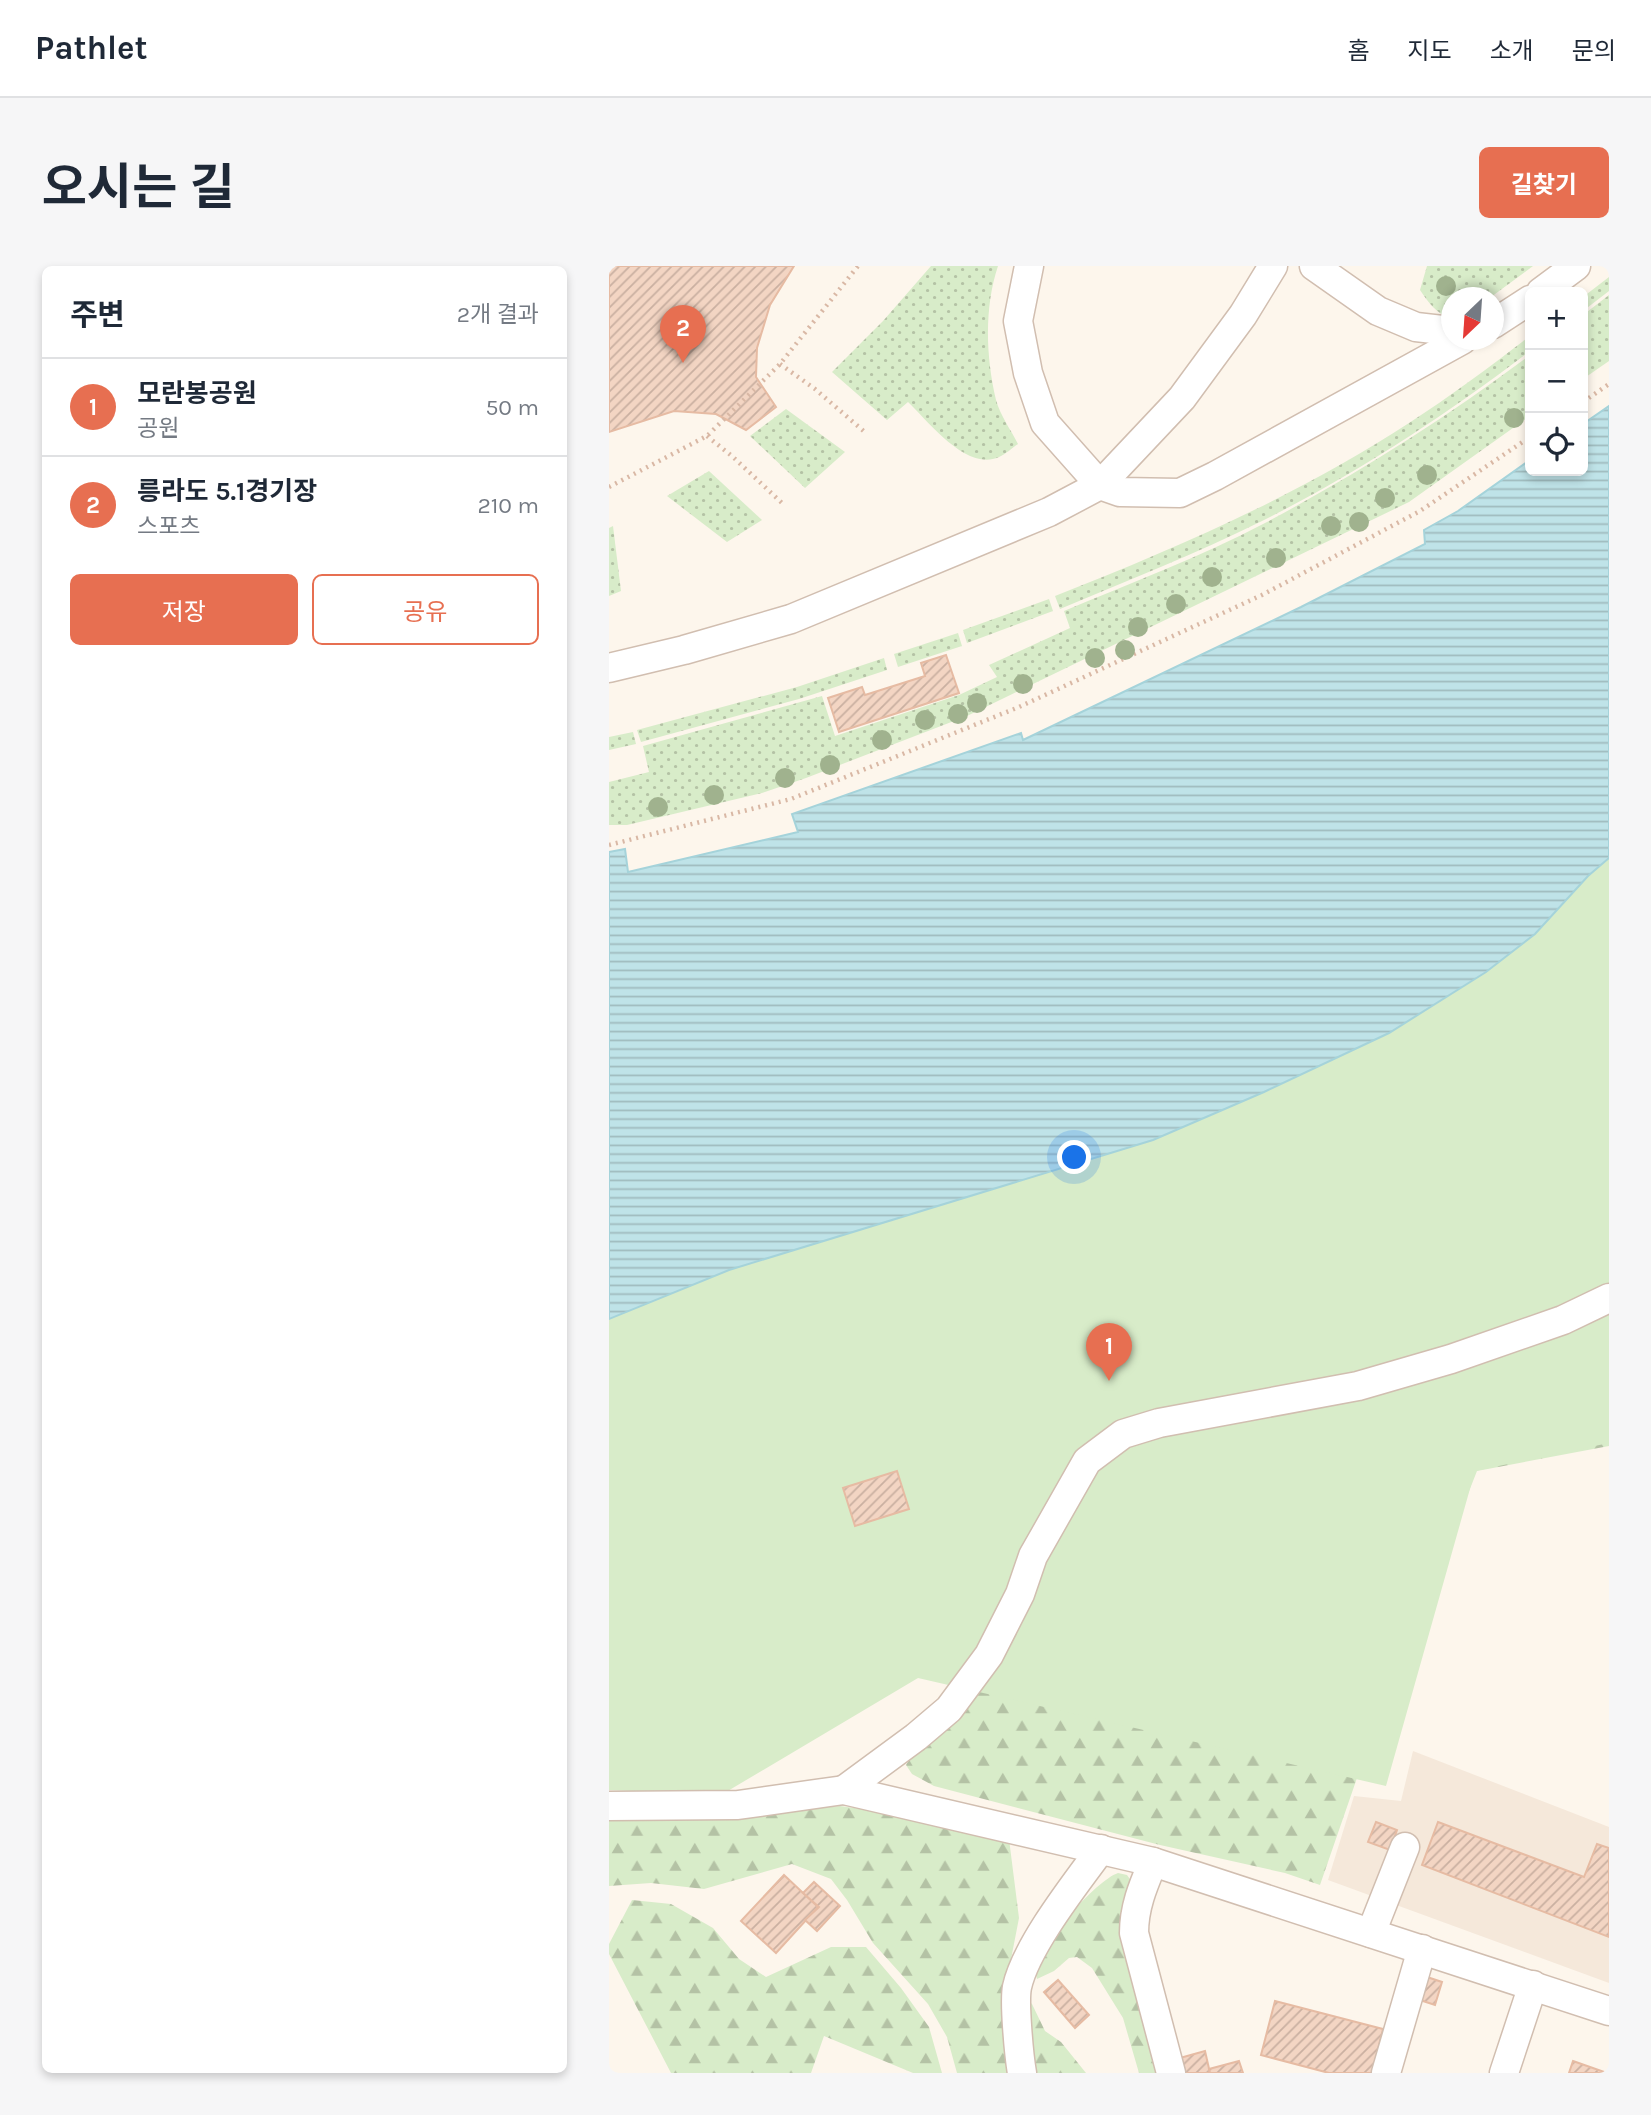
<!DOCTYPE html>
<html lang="ko">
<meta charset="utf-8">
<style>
body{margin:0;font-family:Karla,"Noto Sans KR",sans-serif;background:#f6f6f7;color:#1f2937}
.controls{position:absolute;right:21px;top:21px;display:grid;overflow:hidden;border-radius:10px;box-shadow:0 4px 10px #0003}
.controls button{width:63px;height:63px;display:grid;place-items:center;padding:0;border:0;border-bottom:2px solid #e0e1e3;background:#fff;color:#1f2937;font:35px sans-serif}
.compass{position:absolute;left:832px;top:21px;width:63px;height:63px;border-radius:50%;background:#fff;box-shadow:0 4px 10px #0003;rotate:205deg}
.you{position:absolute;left:466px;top:892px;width:24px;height:24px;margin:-18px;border:5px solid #fff;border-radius:50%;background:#1a73e8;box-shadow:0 0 0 10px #1a73e833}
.badge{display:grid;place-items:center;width:46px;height:46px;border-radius:50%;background:#e76f51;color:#fff;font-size:23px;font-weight:700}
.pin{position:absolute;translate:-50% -58px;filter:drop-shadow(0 2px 4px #0008)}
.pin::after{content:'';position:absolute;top:37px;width:24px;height:21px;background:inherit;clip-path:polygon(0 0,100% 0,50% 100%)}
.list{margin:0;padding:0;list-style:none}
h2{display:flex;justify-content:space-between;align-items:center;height:91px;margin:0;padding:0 28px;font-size:30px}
h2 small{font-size:23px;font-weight:400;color:#747a83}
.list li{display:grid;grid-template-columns:46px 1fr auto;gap:21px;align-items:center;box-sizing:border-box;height:98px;padding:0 28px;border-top:2px solid #e0e1e3}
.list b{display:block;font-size:26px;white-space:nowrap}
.list p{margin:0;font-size:23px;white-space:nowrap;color:#747a83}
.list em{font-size:23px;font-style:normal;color:#747a83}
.actions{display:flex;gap:14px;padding:21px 28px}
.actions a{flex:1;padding:16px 0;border:2px solid #e76f51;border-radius:10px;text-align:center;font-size:24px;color:#e76f51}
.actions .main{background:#e76f51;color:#fff}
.icon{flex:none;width:38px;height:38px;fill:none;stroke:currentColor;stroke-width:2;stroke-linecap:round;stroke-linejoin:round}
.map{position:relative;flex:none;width:1000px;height:1807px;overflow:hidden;border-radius:10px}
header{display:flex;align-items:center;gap:42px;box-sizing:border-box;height:98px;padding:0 35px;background:#fff;border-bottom:2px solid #e0e1e3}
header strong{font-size:33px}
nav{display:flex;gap:38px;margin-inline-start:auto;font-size:24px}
.intro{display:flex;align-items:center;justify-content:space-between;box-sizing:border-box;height:168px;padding:0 42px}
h1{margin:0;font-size:49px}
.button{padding:18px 32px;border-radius:10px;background:#e76f51;color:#fff;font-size:24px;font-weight:700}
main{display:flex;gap:42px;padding:0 42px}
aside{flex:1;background:#fff;border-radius:10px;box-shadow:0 4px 10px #0003}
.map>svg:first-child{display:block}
</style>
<header>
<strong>Pathlet</strong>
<nav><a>홈</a><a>지도</a><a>소개</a><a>문의</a></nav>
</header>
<div class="intro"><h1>오시는 길</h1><a class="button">길찾기</a></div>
<main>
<aside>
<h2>주변<small>2개 결과</small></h2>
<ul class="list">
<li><span class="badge">1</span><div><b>모란봉공원</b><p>공원</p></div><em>50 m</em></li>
<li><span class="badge">2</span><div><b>릉라도 5.1경기장</b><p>스포츠</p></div><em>210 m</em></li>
</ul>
<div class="actions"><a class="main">저장</a><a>공유</a></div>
</aside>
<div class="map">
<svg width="1000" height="1807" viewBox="0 0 1000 1807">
<defs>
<pattern id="grass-dots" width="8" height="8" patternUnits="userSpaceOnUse" patternTransform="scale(1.75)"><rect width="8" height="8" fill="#d8ecc9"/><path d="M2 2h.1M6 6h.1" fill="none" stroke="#b4c2a5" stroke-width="1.8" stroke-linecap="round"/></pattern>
<pattern id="forest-firs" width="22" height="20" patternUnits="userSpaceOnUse" patternTransform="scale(1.75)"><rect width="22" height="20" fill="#d8ecc9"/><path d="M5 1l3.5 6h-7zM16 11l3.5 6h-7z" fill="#b4c2a5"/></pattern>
<pattern id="water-rules" width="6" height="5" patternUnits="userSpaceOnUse" patternTransform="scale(1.75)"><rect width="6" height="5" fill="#bfe3e8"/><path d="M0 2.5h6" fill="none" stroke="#a0bbbe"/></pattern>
<pattern id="building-hatch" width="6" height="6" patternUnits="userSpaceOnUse" patternTransform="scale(1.75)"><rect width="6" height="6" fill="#f3d5c3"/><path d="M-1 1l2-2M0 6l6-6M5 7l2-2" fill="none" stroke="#cab0a1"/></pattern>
</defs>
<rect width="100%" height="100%" fill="#fdf6ec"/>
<polygon fill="#f5e8da" points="804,1485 1000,1561 1000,1717 719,1614 745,1530 792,1535"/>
<g fill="url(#grass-dots)">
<path d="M322,0H389C375,42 377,91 387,134C391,149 402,164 409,178C403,182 397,188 390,191C358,206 320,156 299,136L278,154L223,106L274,55Z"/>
<path d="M818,0H924L882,31L842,32V53C828,48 819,36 811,24Z"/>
<polygon points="1000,11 1000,25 974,45 974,31"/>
<polygon points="1000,29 1000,95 974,113 974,49"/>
<path d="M921,70V85C837,149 746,209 651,256C586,288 518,315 451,343L446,330C568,282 690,229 800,157C842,130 882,100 921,70Z"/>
<path d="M921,89V150L800,236L358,450L197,512L153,527L18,559H0V516L40,506L34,480L213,430L226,470L350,429L388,411L380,399L461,362L455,345C522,317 591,291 656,257C748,208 837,152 921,89Z"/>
<polygon points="177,143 236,186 196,222 141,170"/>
<polygon points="100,205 153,254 118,276 58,230"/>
<polygon points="4,260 12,325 0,330 0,262"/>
<polygon points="440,333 444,345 358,377 354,364"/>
<polygon points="349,367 353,380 289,401 285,388"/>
<polygon points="275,392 278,404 190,433 32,476 28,464 188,421"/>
<polygon points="24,466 27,478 0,484 0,471"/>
</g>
<g fill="url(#forest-firs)">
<polygon points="1000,1044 1000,1180 868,1205 757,1486 711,1619 676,1607 551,1579 325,1520 303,1508 297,1499 307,1483 389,1392"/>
<polygon points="231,1540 295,1549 400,1573 410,1652 396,1724 406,1807 348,1807 338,1771 319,1738 264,1677 238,1634 222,1613 183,1598 95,1623 42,1617 0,1620 0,1553 134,1549"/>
<path d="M509,1607L518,1609L523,1616L549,1807H530L514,1752L483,1702L468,1691L460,1692L445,1705L428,1713C427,1709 426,1705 427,1701C432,1678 486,1615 509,1607Z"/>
<polygon points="23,1634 62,1638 104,1662 130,1693 157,1711 222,1681 257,1681 292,1722 320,1761 333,1807 304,1807 215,1770 202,1807 62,1807 0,1688 0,1678"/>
<polygon points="418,1734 423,1738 436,1765 452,1776 477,1807 420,1807"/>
</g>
<polygon fill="#d8ecc9" points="1000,592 1000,1177 866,1205 777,1520 309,1412 112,1529 0,1524 0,1053 120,1004 544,874 655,826 780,767 877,706 926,668 979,610"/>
<polygon fill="url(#water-rules)" stroke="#a5d3da" stroke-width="2" points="1000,140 1000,592 979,610 926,668 877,706 780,767 655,826 544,874 120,1004 0,1053 0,586 16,583 19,606 189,566 183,548 412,467 414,474 692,341 816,278 815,264 849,245 921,194 921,205 974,205 974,158"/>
<g fill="url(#building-hatch)" stroke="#e6bba3" stroke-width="2">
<polygon points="0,0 185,0 161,39 148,82 147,111 167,141 137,164 107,148 65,145 0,166"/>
<polygon points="337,389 350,427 230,466 219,432 253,421 256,429 316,410 312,397"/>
<polygon points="288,1205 300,1243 246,1260 234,1222"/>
<polygon points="767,1556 788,1564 781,1584 759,1576"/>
<polygon points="829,1556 975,1611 988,1578 1000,1582 1000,1671 813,1599"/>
<polygon points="175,1609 209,1641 167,1687 132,1655"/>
<polygon points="205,1616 231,1640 208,1665 196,1654 210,1641 194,1627"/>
<polygon points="818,1711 833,1716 826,1739 811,1734"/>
<polygon points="449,1714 480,1749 466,1762 435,1726"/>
<polygon points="666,1735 774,1763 763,1807 720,1807 652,1789"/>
<polygon points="596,1785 601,1807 575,1807 571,1792"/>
<polygon points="630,1795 634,1807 601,1807 600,1803"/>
<polygon points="964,1795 998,1807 960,1807"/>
</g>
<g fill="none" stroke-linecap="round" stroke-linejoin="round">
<g stroke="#d1beb0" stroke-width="31">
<g id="minor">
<polyline points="420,0 409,55 419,107 436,157 491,219 511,226 571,227 606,210 853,74"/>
<polyline points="705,0 769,45 807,61 842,65"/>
<polyline points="932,26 967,0"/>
<polyline points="884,58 921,34"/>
<polyline points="0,402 75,384 182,353 440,246 491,219 573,132 634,49 664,0"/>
<polyline points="235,1524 307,1471 340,1443 380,1389 411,1328 424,1290 478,1195 514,1168 550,1157 749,1120 842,1093 954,1054 1000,1032"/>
<polyline points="0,1540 129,1539 235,1524 544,1596 1000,1745"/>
<path d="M544,1596C534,1620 525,1641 525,1667L562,1807"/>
<polyline points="762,1667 796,1581"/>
<path d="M413,1807C410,1790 405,1736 408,1721C417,1680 467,1617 492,1583"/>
<polyline points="777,1807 813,1683"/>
<polyline points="895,1807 924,1719"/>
</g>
</g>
<g stroke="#d9b8a5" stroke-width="4.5" stroke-dasharray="2 5" stroke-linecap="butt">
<polyline points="171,98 206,123 258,168"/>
<polyline points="974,136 1000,118"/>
<polyline points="98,170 124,191 174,238"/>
<polyline points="0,221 98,170 171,98 249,0"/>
<polyline points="0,579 182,533 410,441 653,329 811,245 921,171"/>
</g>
<use href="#minor" stroke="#fff" stroke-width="28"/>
</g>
<g fill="#a0b28e">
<circle cx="837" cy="20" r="10"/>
<circle cx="905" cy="152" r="10"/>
<circle cx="818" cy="209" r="10"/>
<circle cx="776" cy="232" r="10"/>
<circle cx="750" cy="256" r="10"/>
<circle cx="722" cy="260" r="10"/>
<circle cx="667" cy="292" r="10"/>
<circle cx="603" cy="311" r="10"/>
<circle cx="567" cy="338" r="10"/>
<circle cx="529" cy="361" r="10"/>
<circle cx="516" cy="384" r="10"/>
<circle cx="486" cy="392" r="10"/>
<circle cx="414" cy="418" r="10"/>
<circle cx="368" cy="437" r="10"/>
<circle cx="349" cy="448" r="10"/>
<circle cx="316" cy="454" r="10"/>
<circle cx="273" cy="474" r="10"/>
<circle cx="221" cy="499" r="10"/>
<circle cx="176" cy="512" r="10"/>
<circle cx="105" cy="529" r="10"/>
<circle cx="49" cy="541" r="10"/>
</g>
</svg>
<div class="controls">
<button>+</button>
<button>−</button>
<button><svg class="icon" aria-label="locate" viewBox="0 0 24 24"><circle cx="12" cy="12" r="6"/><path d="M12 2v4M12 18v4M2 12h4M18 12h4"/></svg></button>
</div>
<svg class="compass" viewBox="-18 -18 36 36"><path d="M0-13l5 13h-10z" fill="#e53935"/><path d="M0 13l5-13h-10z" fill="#747a83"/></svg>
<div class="you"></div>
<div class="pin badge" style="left:500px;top:1115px">1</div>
<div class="pin badge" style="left:74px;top:97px">2</div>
</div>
</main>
